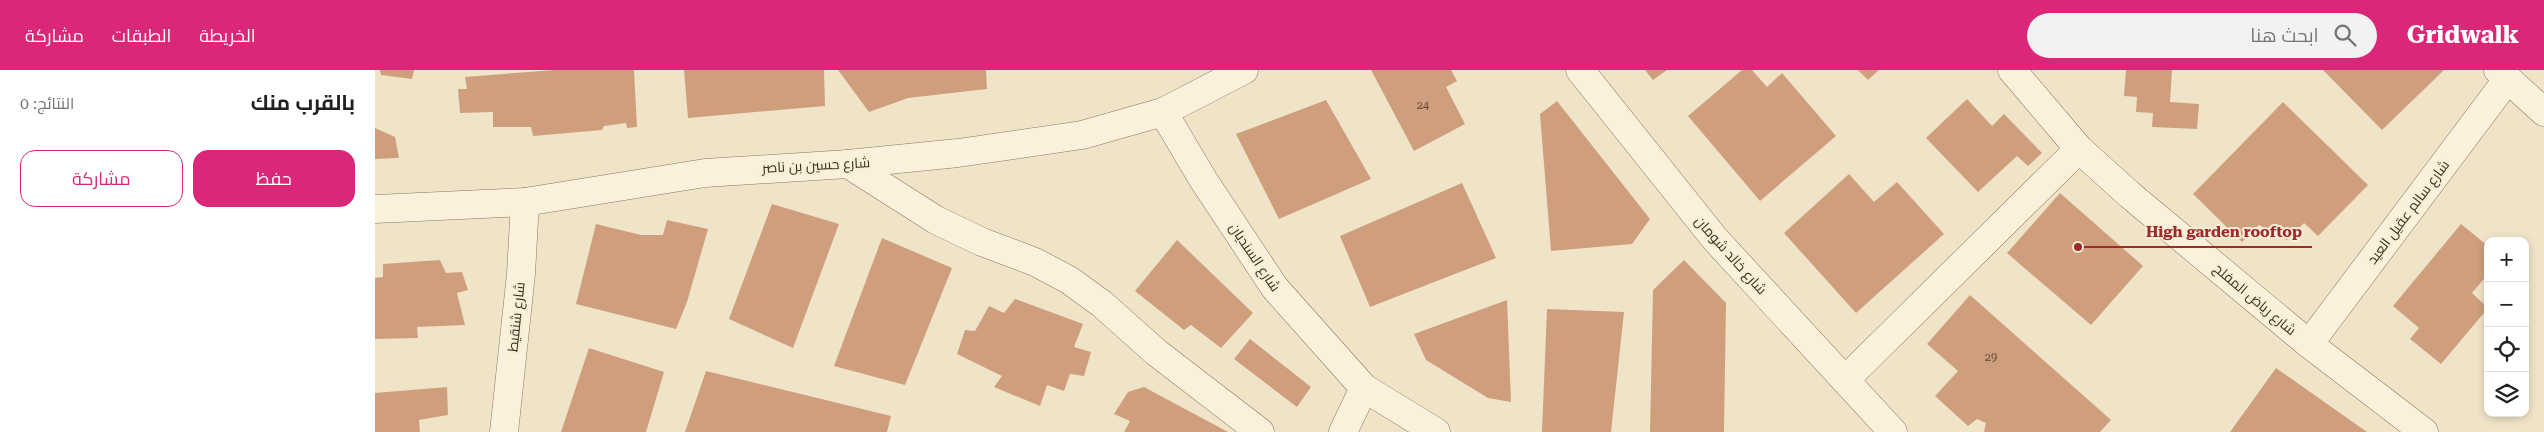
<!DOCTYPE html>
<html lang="ar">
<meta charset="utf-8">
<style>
body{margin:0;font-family:"Roboto Serif",Cairo,serif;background:#f2f2f2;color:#202124;direction:rtl}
.controls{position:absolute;right:15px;bottom:15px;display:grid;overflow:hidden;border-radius:10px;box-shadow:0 2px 8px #0003}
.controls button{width:45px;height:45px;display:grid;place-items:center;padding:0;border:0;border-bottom:1px solid #e0e0e0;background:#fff;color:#202124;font:25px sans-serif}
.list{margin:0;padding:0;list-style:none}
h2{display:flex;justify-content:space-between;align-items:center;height:65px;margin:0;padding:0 20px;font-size:21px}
h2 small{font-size:16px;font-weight:400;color:#757577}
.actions{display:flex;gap:10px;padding:15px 20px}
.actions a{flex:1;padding:11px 0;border:1px solid #db2777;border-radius:15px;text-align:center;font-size:18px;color:#db2777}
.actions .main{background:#db2777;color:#fff}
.icon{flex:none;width:28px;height:28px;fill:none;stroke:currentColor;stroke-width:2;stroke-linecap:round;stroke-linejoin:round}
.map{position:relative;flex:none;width:2169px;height:362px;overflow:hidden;direction:ltr}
header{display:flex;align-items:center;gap:30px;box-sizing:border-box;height:70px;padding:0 25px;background:#db2777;color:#fff}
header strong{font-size:24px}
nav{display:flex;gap:28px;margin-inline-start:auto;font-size:18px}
.search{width:350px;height:45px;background:#f2f2f2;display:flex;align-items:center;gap:12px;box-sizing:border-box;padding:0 18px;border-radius:28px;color:#757577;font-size:19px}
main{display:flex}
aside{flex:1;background:#fff}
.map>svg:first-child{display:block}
</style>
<header>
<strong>Gridwalk</strong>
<div class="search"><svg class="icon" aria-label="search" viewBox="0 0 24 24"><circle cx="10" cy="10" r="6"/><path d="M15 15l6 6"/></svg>ابحث هنا</div>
<nav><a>الخريطة</a><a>الطبقات</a><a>مشاركة</a></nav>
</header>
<main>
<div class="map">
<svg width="2169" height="362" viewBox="0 0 2169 362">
<rect width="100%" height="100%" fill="#f0e4c8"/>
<g fill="#cf9f7d">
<polygon points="5,0 39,0 37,9 6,5"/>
<polygon points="179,0 259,0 262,57 252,58 251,53 229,56 227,60 158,66 156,57 118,57 118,42 85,43 83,19 92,19 90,7"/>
<polygon points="309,0 449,0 450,36 313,48"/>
<polygon points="463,0 611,0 612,19 533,28 494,42"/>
<polygon points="996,0 1076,0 1082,11 1071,17 1090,54 1039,81"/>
<polygon points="1270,0 1292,0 1278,10"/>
<polygon points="1367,0 1377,0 1392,17 1407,3 1461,66 1385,131 1313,46"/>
<polygon points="1483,0 1504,0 1493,10"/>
<polygon points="1751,0 1797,0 1795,32 1824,34 1822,59 1777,57 1778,43 1761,42 1762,27 1749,26"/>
<polygon points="1948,0 2069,0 2007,60"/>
<polygon points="1592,29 1617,56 1629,44 1667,83 1653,96 1642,86 1603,122 1551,68"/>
<polygon points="951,30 996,109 904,149 861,64"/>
<polygon points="1182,31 1275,149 1257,174 1176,181 1165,44"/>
<polygon points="1908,32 1993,115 1943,166 1929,153 1912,170 1884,155 1867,172 1818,124"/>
<polygon points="0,58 20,67 24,88 0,89"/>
<polygon points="1474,104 1499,132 1522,112 1569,164 1481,243 1409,163"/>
<polygon points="1087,113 1121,188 995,237 965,166"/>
<polygon points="1685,123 1768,196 1716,255 1632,183"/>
<polygon points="397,134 464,154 418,278 354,249"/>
<polygon points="292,150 333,159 312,232 301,259 201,234 221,154 266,165 288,165"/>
<polygon points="2086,154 2113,176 2113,204 2097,223 2113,238 2066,294 2035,269 2044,258 2018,236"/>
<polygon points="507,168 577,198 530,315 459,296"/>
<polygon points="802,170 878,243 846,278 816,255 809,260 760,221"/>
<polygon points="65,190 71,203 87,202 93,220 82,223 90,255 42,257 43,268 0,269 0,208 8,207 8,194"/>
<polygon points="1309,190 1351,233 1349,362 1275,362 1278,220"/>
<polygon points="1595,225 1736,350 1725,362 1609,362 1611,353 1602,349 1593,356 1560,326 1583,301 1552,274"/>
<polygon points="640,229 708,254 699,277 716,282 709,306 695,304 689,321 672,315 665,336 619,317 627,306 582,284 590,260 600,261 614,236 629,243"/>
<polygon points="1132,230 1136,332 1113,328 1051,290 1039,264"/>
<polygon points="1172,239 1249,242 1236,362 1167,362"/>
<polygon points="875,269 936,317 922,337 859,289"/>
<polygon points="214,278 289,302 271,362 186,362"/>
<polygon points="1901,298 1992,362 1855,362"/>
<polygon points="331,301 516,346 512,362 310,362"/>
<polygon points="72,317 73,345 44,350 45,362 0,362 0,323"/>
<polygon points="769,317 853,362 749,362 755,351 739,344 753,322"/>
</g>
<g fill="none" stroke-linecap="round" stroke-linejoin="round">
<g stroke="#8d765c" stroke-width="29">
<g id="minor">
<polyline points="1205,0 1340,169 1518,362"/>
<polyline points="1637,0 1704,79 1755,125 1934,274 2049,362"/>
<polyline points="2123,0 2169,42"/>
<polyline points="788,42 829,111 900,218 989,318 1061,362"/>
<polyline points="473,94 561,150 607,172 660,192 694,210 727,234 782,283 885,362"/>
<polyline points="0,139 150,132 330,103 473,94 583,83 707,65 788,42 869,0"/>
<polyline points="1934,274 2132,10"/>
<polyline points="1470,310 1704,79"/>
<polyline points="129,362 146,204 150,132"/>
<polyline points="968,362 989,318"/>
</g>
</g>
<use href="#minor" stroke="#faf1dc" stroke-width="28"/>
</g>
<g text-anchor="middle" stroke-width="4" stroke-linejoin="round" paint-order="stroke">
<g font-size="11" fill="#624a37">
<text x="1048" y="39">24</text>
<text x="1616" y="291">29</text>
</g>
<g font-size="14" fill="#3d2e20" stroke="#f7eed8">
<text transform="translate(441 95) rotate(-3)" y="5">شارع حسين بن ناصر</text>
<text transform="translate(2033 142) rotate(-53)" y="5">شارع سالم عقيل العيد</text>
<text transform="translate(1356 185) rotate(48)" y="5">شارع خالد شومان</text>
<text transform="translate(880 187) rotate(56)" y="5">شارع السنديان</text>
<text transform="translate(1880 229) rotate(40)" y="5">شارع رياض المفلح</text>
<text transform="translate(141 247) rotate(-84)" y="5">شارع شنقيط</text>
</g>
</g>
<path fill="none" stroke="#9e2a2b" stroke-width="2" d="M1703 177L1761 177H1937"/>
<circle fill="#9e2a2b" stroke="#f7eed8" stroke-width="2" cx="1703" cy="177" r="5"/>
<g font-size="15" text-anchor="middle" font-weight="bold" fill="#9e2a2b" stroke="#f7eed8" stroke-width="4" stroke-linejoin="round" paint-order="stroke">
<text x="1849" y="167">High garden rooftop</text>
</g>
</svg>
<div class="controls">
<button>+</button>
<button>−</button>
<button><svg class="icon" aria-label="locate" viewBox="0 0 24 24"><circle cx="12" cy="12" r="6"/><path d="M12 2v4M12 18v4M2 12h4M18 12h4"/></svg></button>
<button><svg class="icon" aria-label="layers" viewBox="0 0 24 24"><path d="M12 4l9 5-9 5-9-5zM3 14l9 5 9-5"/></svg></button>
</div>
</div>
<aside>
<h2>بالقرب منك<small>النتائج: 0</small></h2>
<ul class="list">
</ul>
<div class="actions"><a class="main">حفظ</a><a>مشاركة</a></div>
</aside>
</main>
